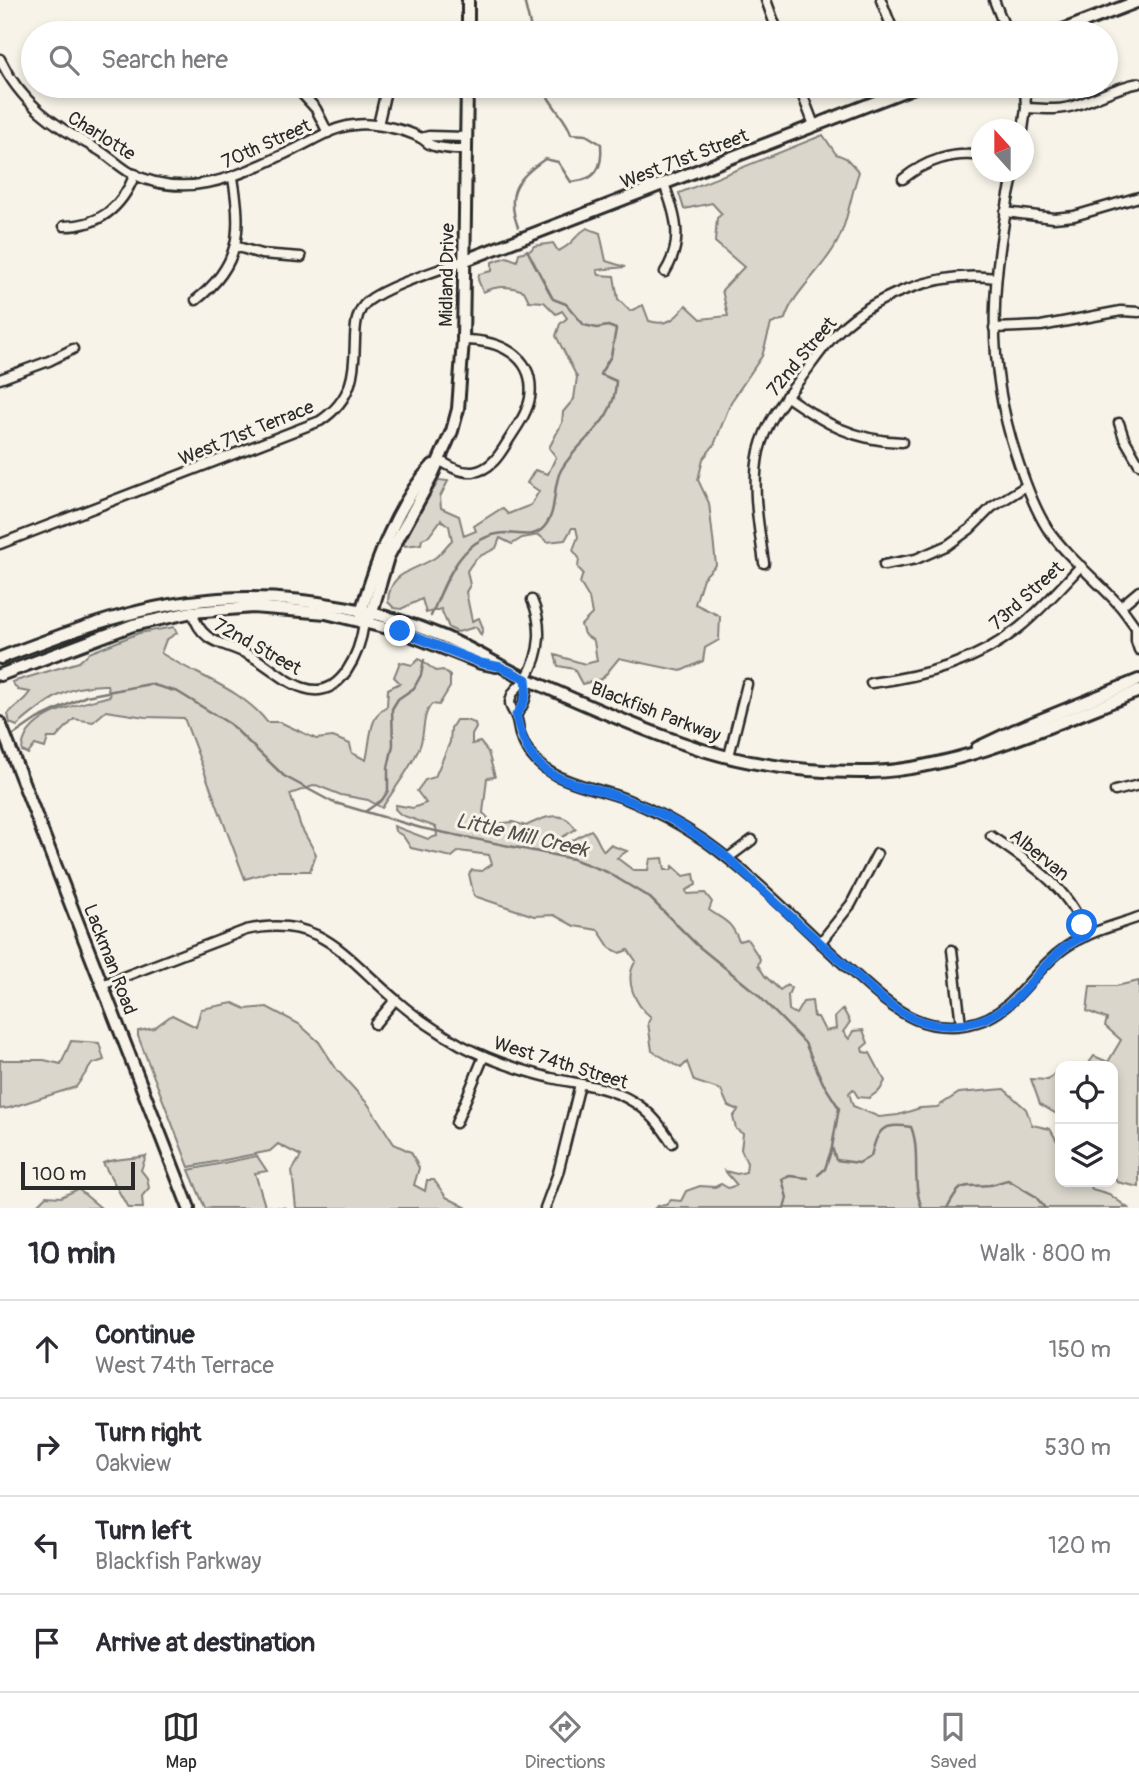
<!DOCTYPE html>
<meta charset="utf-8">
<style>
body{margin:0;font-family:Pangolin,sans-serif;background:#f7f7f7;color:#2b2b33}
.controls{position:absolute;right:21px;bottom:21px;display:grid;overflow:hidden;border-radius:14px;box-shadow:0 4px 10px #0003}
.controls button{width:63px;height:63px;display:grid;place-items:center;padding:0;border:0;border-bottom:2px solid #e1e1e2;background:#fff;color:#2b2b33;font:35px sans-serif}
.compass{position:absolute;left:971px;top:119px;width:63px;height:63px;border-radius:50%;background:#fff;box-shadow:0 4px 10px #0003;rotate:339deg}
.scale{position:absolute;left:21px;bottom:18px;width:114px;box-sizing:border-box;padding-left:7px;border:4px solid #2b2b2b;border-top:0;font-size:19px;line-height:24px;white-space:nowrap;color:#2b2b2b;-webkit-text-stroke:5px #f7f3e8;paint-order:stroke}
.stop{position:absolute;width:21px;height:21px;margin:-16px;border:5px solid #1a73e8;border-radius:50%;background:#fff}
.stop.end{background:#1a73e8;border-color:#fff;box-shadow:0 2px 7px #0008}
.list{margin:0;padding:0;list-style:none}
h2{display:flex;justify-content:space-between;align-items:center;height:91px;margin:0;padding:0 28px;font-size:30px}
h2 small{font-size:23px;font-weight:400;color:#7c7c81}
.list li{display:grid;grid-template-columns:46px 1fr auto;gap:21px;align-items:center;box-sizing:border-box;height:98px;padding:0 28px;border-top:2px solid #e1e1e2}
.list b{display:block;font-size:26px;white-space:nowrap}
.list p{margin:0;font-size:23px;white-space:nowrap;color:#7c7c81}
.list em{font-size:23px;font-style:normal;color:#7c7c81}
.icon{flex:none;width:38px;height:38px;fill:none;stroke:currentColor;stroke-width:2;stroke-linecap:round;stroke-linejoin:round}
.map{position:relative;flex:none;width:1139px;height:1208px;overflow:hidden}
.search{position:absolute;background:#fff;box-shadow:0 4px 10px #0003;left:21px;right:21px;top:21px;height:77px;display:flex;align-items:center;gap:18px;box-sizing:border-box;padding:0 24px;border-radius:38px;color:#7c7c81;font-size:26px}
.sheet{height:483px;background:#fff}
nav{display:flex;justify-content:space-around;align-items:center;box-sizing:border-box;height:98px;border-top:2px solid #e1e1e2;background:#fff;font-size:19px;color:#7c7c81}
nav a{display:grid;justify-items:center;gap:4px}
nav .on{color:#2b2b2b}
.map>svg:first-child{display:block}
</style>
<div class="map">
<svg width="1139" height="1208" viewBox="0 0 1139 1208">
<rect width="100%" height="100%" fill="#f7f3e8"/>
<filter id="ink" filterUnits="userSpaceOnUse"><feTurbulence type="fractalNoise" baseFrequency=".0143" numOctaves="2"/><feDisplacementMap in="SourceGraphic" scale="14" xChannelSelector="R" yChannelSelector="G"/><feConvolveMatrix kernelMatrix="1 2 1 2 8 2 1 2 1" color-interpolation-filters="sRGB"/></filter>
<g filter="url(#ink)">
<g fill="#dad6cc" stroke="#82807c" stroke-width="2">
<path d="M823,135L836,154L846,158L859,172C850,196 848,224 835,246C821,271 792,294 785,319L771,324L762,356L731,402L714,445L703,459L698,480L709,503L716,565L703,578L695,604L720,616L719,640L705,648L703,661L681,671L619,658L602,679L582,684L574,669L558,666L555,655L585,664L597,661L594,641L584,634L581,625L592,614L589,598L580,583L583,573L578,568L579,558L573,550L578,537L576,528H572L565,540L547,542L539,535L522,538L512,544L500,538L496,548C479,558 479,552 467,571L470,585L466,592L472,621L479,618L483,628L481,635L476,627L458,632L449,628L441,609L426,613L422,599L401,609L394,608L388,602C389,570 416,571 436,557C442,552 447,545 452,540L449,526L441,520L429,536L422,539L421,544L405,546L403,541L439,480L448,481L440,497L441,508L459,516L464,536L476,531L474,526L502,508L508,514L531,505L539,491L527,483L535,470L548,474L556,457L549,448L562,423L563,412L574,399L577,377L556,336L560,324L567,318L562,311L556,314L544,302L529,301L524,291C509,286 498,285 483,292L478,280L479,274L492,271V262L507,257L517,261L519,253L531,250L534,246L553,243L558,251C575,244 573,236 587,228L600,233L606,261L625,267L597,270L599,275L614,276L618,299L630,311L643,305L649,321C667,326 675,320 686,305L701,319L728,316L722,290L744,267L715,242L717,218L722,214L712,203L684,209L679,193Z"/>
<path d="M174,627L177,633L166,640L161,653C196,676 241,688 267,722H280L316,739L333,737L350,744L352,753L366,760C371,741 368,717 387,706L388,689L400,683L394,677L400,662L412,665L419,659L436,671L443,670L450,676V687L439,705L432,704C422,714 425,732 420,746C411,769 395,787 382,808L368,800L341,795L316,785L290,794L301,827L316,854L310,871H272L245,879L184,718L145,717L106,711L93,722L74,719L56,738H48L45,748L35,745L28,754L22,751C23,713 81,704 110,696L107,685C68,684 46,701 17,726L10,723L8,714C15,705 24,702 30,692L18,690L12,682L79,662L89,653L139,633Z"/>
<path d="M456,720H465L475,723L476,728L472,735V744L480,742L488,752L495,777L487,778L483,813L494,824L513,822L526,826C538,820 555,811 568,820C571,822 573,826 576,829L559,839L564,845L591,830C597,836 598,844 604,851L610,845L627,851L617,858L633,870H648L650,859L663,858L665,870H671L673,866L684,876L694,874L696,885L686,890L687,894L705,893L712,902L709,910C725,921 731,921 739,941L747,939L760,959L758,965L765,976L780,990L787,985L791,988L788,995L789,1010L796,1014L803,1002L812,1001L814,1017H818L825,1031L836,1029L835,1017L843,1009L850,1022L843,1032L849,1039L853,1031L863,1030L868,1043L862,1048L863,1052L870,1053L885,1081L880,1090L869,1098L858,1097L853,1089L849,1093L853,1106L879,1117L898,1115L920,1108L937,1107L959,1093L1004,1089L1026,1109L1032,1125L1050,1129L1060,1146V1182H1089L1092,1189L1109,1194L1128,1208H655L657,1206L666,1205L671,1200L681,1201L686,1191L700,1186L715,1187L721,1184L728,1188L737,1185L725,1171L737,1174L746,1172L747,1163L741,1149L743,1134L736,1129L733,1117L738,1110L728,1106L721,1090L694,1081L687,1062L681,1068L652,1051L648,1023L651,1017C635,1005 623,979 636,961L628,950L620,953L610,948L598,930L574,926L554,915L534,916L474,896L469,874L472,870L482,871L492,864L489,855L459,851L452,857L411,848L403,836L395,831L394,826L428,839L437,836L436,827L401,815L395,809L396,805L413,808L426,803L417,791L425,780L435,777L450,742L451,728Z"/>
<polygon points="1139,981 1139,1187 1117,1182 1113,1175 1113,1066 1087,1066 1094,1056 1108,1062 1121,1040 1105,1026 1107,1019 1087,1011 1090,986 1116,986"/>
<polygon points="233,1003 246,1009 267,1007 299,1024 319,1042 337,1070 368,1104 394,1144 411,1152 419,1168 414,1185 425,1191 427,1180 434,1180 446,1197 467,1208 296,1208 292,1171 301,1156 278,1144 270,1151 189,1167 138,1036 138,1031 154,1028 172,1015 196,1027 201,1009"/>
<polygon points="71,1041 99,1043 104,1060 92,1064 76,1087 9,1108 0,1109 0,1060 44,1060 61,1064"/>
<polygon points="1057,1071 1060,1071 1060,1116 1040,1104 1031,1079 1048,1080"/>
<path d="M146,1156L141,1170L147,1178L149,1188L142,1196L143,1208H128L103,1163C117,1158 131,1159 146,1156Z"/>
<polygon points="257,1156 267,1171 255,1173 265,1206 287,1208 205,1208 189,1170"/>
<polygon points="78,1189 101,1208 34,1208 46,1196 61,1197"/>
</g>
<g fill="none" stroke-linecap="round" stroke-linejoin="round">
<g stroke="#7a7874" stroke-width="2.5">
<polyline points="524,0 532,33"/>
<path d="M518,227C505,193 517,178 545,159L558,162L571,182C596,180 603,169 601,144L586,135L571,134C568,120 549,104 542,86"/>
<path d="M431,616C445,583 461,535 505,533C516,533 532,538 541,530C559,515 551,488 561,470C580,437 615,425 616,381L600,374L611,356L616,329L608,326L597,328L584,325L566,304L553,299L527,250"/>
<path d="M9,738L37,719L86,696L150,684L178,692L230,724L284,776L332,802L421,828L573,859L607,872L650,898L697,945L756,993L805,1043L823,1083L839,1108L832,1147L836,1160L859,1163L871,1156C878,1129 882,1122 911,1127C921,1151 911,1182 922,1208"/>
<polyline points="366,811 382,800 388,791 388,768 393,745 392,709 398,699 414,688 421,675 424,660"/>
<polyline points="818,1175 825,1169 832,1148"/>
<polyline points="784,1208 787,1198 782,1179 790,1176 808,1178"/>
<path d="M947,1208C962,1179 963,1188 990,1185C996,1184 1002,1181 1008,1180L1035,1196L1045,1208"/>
</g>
<g stroke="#2b2b2b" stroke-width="13">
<g id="street">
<polyline points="766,0 778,33"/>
<polyline points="881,0 894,33"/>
<polyline points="994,0 1007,33"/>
<path d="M0,59C20,102 54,126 95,148C107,154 117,165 129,172C187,203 242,174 295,149C314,140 333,127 354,125C371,122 405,129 421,138C426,141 428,145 434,146C444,149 455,149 465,150"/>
<polyline points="295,86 316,109 328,133"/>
<polyline points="799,86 814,125"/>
<path d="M1026,108C1043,109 1060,111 1076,105C1097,98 1116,87 1139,83"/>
<polyline points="378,125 387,86"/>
<polyline points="1023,130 1026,108 1025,86"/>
<polyline points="421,138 429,136 465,137"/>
<path d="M1014,172C992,269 984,358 1016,455C1024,480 1033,506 1047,528C1067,557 1097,580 1120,606C1127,614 1132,623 1139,631"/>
<path d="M903,179C925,161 953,151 982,156"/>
<path d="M664,184C676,215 684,242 665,272"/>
<polyline points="1005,212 1054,218 1074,216 1139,197"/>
<path d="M64,226C100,226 122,207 135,174"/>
<polyline points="235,246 261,254 301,257"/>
<path d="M196,300C241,265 242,230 233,178"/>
<polyline points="994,328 1041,326 1121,311 1139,312"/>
<polyline points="0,379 49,361 73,349"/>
<path d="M786,396C824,423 854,441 902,442"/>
<polyline points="1119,423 1124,438 1139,464"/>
<path d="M439,460C449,466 460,473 473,472C491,470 500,454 508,441C516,428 527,414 530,398C536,355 498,340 463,340"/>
<path d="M0,544L320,421C378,383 338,325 368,301C387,286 439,270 463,261"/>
<path d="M764,563C759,527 751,488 759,451C766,422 783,401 801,378C811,365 820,351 831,339C869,296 938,270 996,278"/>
<polyline points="884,565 916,559 948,545 970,529 992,507 1026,486"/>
<path d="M532,600C543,625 541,653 527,677C521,687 512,688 510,702C510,709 514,711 516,717C519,723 518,731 521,737C540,784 585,783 626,799C654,810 680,824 705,841C757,878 801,926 848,968C868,986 890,1008 915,1019C926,1024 940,1026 951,1026C1013,1025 1024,976 1066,947C1087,932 1115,926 1139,917"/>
<polyline points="1121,606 1139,591"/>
<path d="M192,612C203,647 225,641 253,657C269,666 286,683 304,688C342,701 360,651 364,623"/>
<polyline points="1136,629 1136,641 1139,650"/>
<path d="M871,683C925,676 977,662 1020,627C1042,609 1061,587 1081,566"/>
<path d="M516,715C525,704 529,693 526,679"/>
<polyline points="729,756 747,684"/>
<polyline points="1115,791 1139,785"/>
<path d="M991,836C1032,865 1070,887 1086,936"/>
<polyline points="728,858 752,840"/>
<polyline points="820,943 851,904 877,854"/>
<polyline points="952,950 961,1024"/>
<path d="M102,985L246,930C320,913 345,957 396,1000C415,1017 438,1032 461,1045C489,1060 520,1070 551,1078C578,1084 608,1086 632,1101C650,1111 661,1126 672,1143"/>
<polyline points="375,1024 395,1000"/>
<polyline points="456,1123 484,1056"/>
<polyline points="545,1208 558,1173 580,1084"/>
</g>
</g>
<g stroke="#2b2b2b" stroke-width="16">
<g id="secondary">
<polyline points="468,33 468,0"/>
<polyline points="1055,33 1139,1"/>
<polyline points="463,261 917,86"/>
<path d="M363,616L361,612C376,563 397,503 433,465"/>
<polyline points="364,623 371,615 388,557 431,478 452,431 458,409 463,340 467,86"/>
<path d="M0,658C85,626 156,598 249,598C313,598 382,611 442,636C472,648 498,666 527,679C578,701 630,725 682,743C742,765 808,773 871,772C957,770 1059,722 1139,691"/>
<polyline points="0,675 133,625 192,612 253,607 326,613 400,631 481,663 496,666"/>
<polyline points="0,723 189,1208"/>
<polyline points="977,748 1013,731 1139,680"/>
</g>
</g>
<use href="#street" stroke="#f7f3e8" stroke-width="8"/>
<use href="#secondary" stroke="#f7f3e8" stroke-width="10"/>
</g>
</g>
<g fill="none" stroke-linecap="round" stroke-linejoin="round" filter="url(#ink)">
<path stroke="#1a73e8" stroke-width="9" d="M400,631L481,663L501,667L526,679C528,693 525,704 516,715C529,777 558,778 611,794C626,799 641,805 656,812C682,824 705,841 728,858C766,894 804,929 843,963C865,983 887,1007 915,1019C938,1029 970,1027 993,1015C1030,997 1045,950 1086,936L1082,925"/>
</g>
<g text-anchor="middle" stroke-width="6" stroke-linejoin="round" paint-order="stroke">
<g font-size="19" fill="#2b2b2b" stroke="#f7f3e8">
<text transform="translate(102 135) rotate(32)" y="7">Charlotte</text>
<text transform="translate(266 143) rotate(-24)" y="7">70th Street</text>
<text transform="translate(684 158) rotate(-21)" y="7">West 71st Street</text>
<text transform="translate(446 275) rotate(-89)" y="7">Midland Drive</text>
<text transform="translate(801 356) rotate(-50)" y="7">72nd Street</text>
<text transform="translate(246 432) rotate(-22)" y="7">West 71st Terrace</text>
<text transform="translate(1026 595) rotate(-42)" y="7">73rd Street</text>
<text transform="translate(258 646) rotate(29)" y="7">72nd Street</text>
<text transform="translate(656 711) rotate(21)" y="7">Blackfish Parkway</text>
<text transform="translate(1040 854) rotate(39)" y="7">Albervan</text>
<text transform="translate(111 959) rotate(69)" y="7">Lackman Road</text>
<text transform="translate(561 1062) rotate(17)" y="7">West 74th Street</text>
</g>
<g font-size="21" font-style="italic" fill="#53524f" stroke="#f7f3e8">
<text transform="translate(522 835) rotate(13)" y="7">Little Mill Creek</text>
</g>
</g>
</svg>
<div class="controls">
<button><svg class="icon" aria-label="locate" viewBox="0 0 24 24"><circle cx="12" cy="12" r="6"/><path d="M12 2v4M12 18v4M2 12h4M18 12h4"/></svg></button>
<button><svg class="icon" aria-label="layers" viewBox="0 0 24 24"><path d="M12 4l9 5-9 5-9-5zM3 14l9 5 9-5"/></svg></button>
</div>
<svg class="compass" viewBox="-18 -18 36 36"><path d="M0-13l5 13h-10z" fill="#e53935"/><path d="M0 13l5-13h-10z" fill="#7c7c81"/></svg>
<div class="scale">100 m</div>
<div class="stop" style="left:1082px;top:925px"></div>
<div class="stop end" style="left:400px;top:631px"></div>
<div class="search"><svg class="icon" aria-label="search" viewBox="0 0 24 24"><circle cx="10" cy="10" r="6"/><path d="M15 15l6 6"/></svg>Search here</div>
</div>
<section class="sheet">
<h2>10 min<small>Walk · 800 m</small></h2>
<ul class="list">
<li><svg class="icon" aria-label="ahead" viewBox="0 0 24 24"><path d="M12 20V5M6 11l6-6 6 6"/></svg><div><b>Continue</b><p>West 74th Terrace</p></div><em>150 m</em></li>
<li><svg class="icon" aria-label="right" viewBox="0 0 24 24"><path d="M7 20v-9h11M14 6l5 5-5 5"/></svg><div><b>Turn right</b><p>Oakview</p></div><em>530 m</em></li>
<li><svg class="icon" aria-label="left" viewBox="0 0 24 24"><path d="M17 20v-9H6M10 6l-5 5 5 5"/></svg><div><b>Turn left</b><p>Blackfish Parkway</p></div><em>120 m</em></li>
<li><svg class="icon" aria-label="arrive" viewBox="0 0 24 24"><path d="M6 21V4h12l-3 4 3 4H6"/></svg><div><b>Arrive at destination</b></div></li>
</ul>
</section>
<nav>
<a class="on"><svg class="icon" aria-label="map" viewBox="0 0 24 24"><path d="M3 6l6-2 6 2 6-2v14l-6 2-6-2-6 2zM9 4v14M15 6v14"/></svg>Map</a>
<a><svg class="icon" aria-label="directions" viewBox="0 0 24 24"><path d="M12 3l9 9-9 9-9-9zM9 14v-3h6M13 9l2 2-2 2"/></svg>Directions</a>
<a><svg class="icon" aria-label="saved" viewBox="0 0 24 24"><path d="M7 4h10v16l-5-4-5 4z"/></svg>Saved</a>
</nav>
